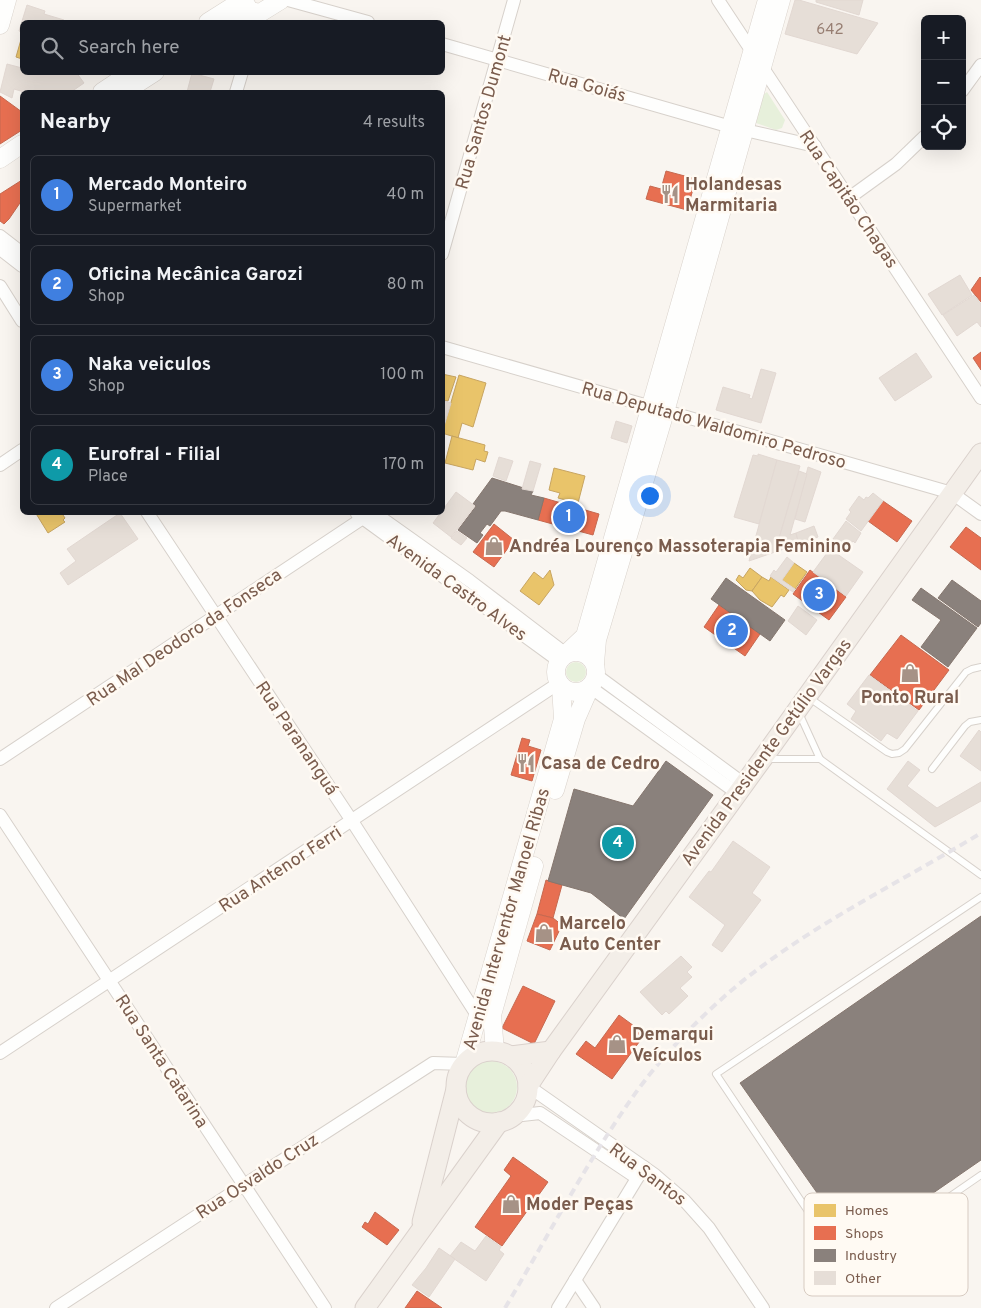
<!DOCTYPE html>
<meta charset="utf-8">
<style>
body{margin:0;font-family:Overpass,sans-serif;background:#20242c;color:#f1f3f6}
.controls{position:absolute;right:15px;top:15px;display:grid;overflow:hidden;border-radius:8px;box-shadow:0 5px 20px #0002}
.controls button{width:45px;height:45px;display:grid;place-items:center;padding:0;border:0;border-bottom:1px solid #363941;background:#171b24;color:#f1f3f6;font:25px sans-serif}
.you{position:absolute;left:649px;top:495px;width:18px;height:18px;margin:-12px;border:4px solid #fff;border-radius:50%;background:#1a73e8;box-shadow:0 0 0 8px #1a73e833}
.badge{display:grid;place-items:center;width:32px;height:32px;border-radius:50%;background:#7c3aed;color:#fff;font-size:16px;font-weight:700}
.pin{position:absolute;translate:-50% -50%;border:2px solid #fff;box-shadow:0 1px 5px #0006}
.list{margin:0;padding:0;list-style:none}
h2{display:flex;justify-content:space-between;align-items:center;height:65px;margin:0;padding:0 20px;font-size:21px}
h2 small{font-size:16px;font-weight:400;color:#9ea1a6}
.list li{display:grid;grid-template-columns:32px 1fr auto;gap:15px;align-items:center;box-sizing:border-box;height:80px;margin:0 10px 10px;padding:0 10px;border:1px solid #363941;border-radius:8px}
.list b{display:block;font-size:19px;white-space:nowrap}
.list p{margin:0;font-size:16px;white-space:nowrap;color:#9ea1a6}
.list em{font-size:16px;font-style:normal;color:#9ea1a6}
.icon{flex:none;width:28px;height:28px;fill:none;stroke:currentColor;stroke-width:2;stroke-linecap:round;stroke-linejoin:round}
.map{position:relative;flex:none;width:981px;height:1308px;overflow:hidden}
.search{position:absolute;background:#171b24;box-shadow:0 5px 20px #0002;left:20px;top:20px;width:425px;height:55px;display:flex;align-items:center;gap:12px;box-sizing:border-box;padding:0 18px;border-radius:8px;color:#9ea1a6;font-size:19px}
.panel{position:absolute;background:#171b24;box-shadow:0 5px 20px #0002;left:20px;top:90px;width:425px;height:425px;border-radius:8px}
.map>svg:first-child{display:block}
</style>
<div class="map">
<svg width="981" height="1308" viewBox="0 0 981 1308">
<rect width="100%" height="100%" fill="#f9f5f0"/>
<g fill="#e7f0db">
<polygon points="767,92 785,120 782,128 776,130 756,123 763,95"/>
<circle cx="576" cy="672" r="10"/>
<circle cx="491" cy="1087" r="26"/>
</g>
<g fill="#e9c46a" stroke="#c8a561">
<polygon points="22,36 22,59 16,57"/>
<polygon points="442,374 456,377 448,401 442,400"/>
<polygon points="459,375 486,383 473,427 462,423 458,438 442,433"/>
<polygon points="452,436 485,445 484,451 488,452 485,462 476,459 473,470 445,463"/>
<polygon points="554,468 585,476 578,503 558,498 560,493 549,490"/>
<polygon points="35,512 61,512 65,518 63,520 65,522 48,533"/>
<polygon points="794,563 807,572 795,589 782,580"/>
<polygon points="750,568 762,577 752,591 746,590 736,580 739,575 743,578"/>
<polygon points="550,570 554,585 539,605 520,591 534,572 543,579"/>
<polygon points="762,577 769,581 771,577 789,590 784,597 781,595 772,607 760,600 752,591"/>
</g>
<g fill="#e76f51" stroke="#c66950">
<polygon points="0,96 22,112 22,130 0,144"/>
<polygon points="666,171 696,179 687,210 646,199 650,186 661,189"/>
<polygon points="22,180 22,196 21,198 22,200 9,219 4,224 0,221 0,194"/>
<polygon points="980,277 981,278 981,302 971,290"/>
<polygon points="981,352 981,370 973,358"/>
<polygon points="544,498 599,514 593,535 538,520"/>
<polygon points="883,501 912,521 897,542 868,521"/>
<polygon points="494,524 514,540 494,567 473,552"/>
<polygon points="966,527 981,538 981,570 950,547"/>
<polygon points="810,570 846,597 829,620 793,594"/>
<polygon points="719,605 760,634 745,656 704,627"/>
<polygon points="901,635 949,670 919,710 870,675"/>
<polygon points="522,738 530,740 528,746 541,750 532,781 511,775"/>
<polygon points="546,880 562,885 553,918 537,914"/>
<polygon points="537,914 553,918 562,925 550,950 527,941"/>
<polygon points="523,986 555,1001 534,1044 502,1028"/>
<polygon points="619,1015 645,1034 612,1079 576,1054 586,1041 595,1048"/>
<polygon points="513,1157 548,1182 502,1246 475,1227 511,1176 504,1170"/>
<polygon points="375,1212 399,1230 387,1245 362,1227 365,1222 368,1224"/>
<polygon points="417,1291 442,1308 405,1308"/>
</g>
<g fill="#8a817c" stroke="#85766e">
<polygon points="492,478 533,491 531,495 544,498 538,520 505,511 501,511 490,526 487,524 480,533 483,535 477,543 458,530 476,506 473,504"/>
<polygon points="726,578 785,620 770,641 711,599"/>
<polygon points="952,580 981,601 981,623 978,627 938,598"/>
<polygon points="921,588 977,628 948,667 921,647 941,620 912,600"/>
<polygon points="666,761 713,795 624,919 591,893 548,881 574,789 633,806"/>
<polygon points="981,916 981,1160 855,1247 740,1083"/>
</g>
<g fill="#e6ded7" stroke="#e2d8d2">
<polygon points="795,0 799,0 878,23 857,54 785,34"/>
<polygon points="816,0 863,0 859,15 816,2"/>
<polygon points="27,5 45,11 44,14 64,20 63,22 22,22 22,32 19,31"/>
<polygon points="7,64 22,68 22,72 76,72 84,83 71,92 24,92 14,89 12,98 0,92"/>
<polygon points="192,73 214,79 210,92 187,92"/>
<polygon points="960,275 972,295 942,315 928,294"/>
<polygon points="974,295 981,304 981,327 977,322 957,336 943,315"/>
<polygon points="916,353 932,377 895,401 879,378"/>
<polygon points="761,369 776,373 761,423 716,410 723,387 750,395 749,398 752,399"/>
<polygon points="444,401 451,403 442,433 442,406"/>
<polygon points="616,421 632,426 627,443 611,438"/>
<polygon points="758,454 777,460 759,524 734,517 753,455 758,456"/>
<polygon points="499,457 513,461 506,481 493,476"/>
<polygon points="777,460 800,466 775,552 749,561"/>
<polygon points="530,461 541,464 533,491 522,489"/>
<polygon points="808,467 821,472 805,522 795,519"/>
<polygon points="799,471 807,474 790,535 796,533 799,544 775,552"/>
<polygon points="456,492 475,506 451,537 433,523"/>
<polygon points="873,493 883,501 861,531 846,519 851,512 849,510 859,496 864,500 866,497 868,498"/>
<polygon points="120,513 138,539 68,585 60,573 76,561 67,549"/>
<polygon points="846,521 861,533 855,543 853,541 846,549 833,539"/>
<polygon points="814,526 818,537 799,544 796,533"/>
<polygon points="457,531 467,538 461,545 451,538"/>
<polygon points="830,549 863,572 846,596 813,572"/>
<polygon points="787,557 794,563 782,580 795,589 793,592 770,576 774,570 776,572"/>
<polygon points="798,606 817,620 806,635 788,621"/>
<polygon points="869,675 918,711 897,739 887,733 881,741 851,719 856,711 847,704"/>
<polygon points="979,730 981,732 981,771 960,756"/>
<polygon points="908,761 920,770 907,786 937,808 981,782 981,801 935,827 887,789"/>
<polygon points="733,841 770,867 752,893 761,900 722,952 712,945 725,925 689,897 709,871 711,872"/>
<polygon points="681,956 692,967 687,972 692,977 680,988 688,996 669,1014 666,1011 662,1015 640,992"/>
<polygon points="486,1236 501,1247 499,1250 504,1254 486,1281 450,1256 461,1242 475,1251"/>
<polygon points="439,1248 455,1259 429,1297 412,1285 426,1268"/>
</g>
<g fill="none" stroke-linecap="round" stroke-linejoin="round">
<g stroke="#d7d1cb" stroke-width="8">
<g id="lane">
<polyline points="808,697 887,752 892,754 899,753 905,749 966,672 972,669 981,667"/>
<polyline points="799,713 820,759 981,875"/>
<polyline points="766,759 820,759"/>
<polyline points="932,769 965,726 970,722 981,720"/>
<polyline points="981,897 716,1074 846,1268 981,1175"/>
</g>
</g>
<g stroke="#d7d1cb" stroke-width="14">
<g id="street">
<polyline points="288,0 368,22"/>
<polyline points="718,0 981,398"/>
<polyline points="442,44 731,127"/>
<polyline points="962,91 981,65"/>
<polyline points="236,92 242,72"/>
<polyline points="745,130 815,146"/>
<polyline points="849,198 896,164 925,136"/>
<polyline points="0,236 22,253"/>
<polyline points="0,249 22,266"/>
<polyline points="442,254 514,0"/>
<polyline points="0,286 22,321"/>
<polyline points="442,347 952,493 981,514"/>
<polyline points="0,465 22,450"/>
<polyline points="147,512 352,821 477,1015"/>
<polyline points="373,512 470,581 566,654"/>
<polyline points="357,514 559,661"/>
<polyline points="596,675 744,784"/>
<polyline points="590,687 737,793"/>
<polyline points="0,759 363,518 367,512"/>
<polyline points="0,815 325,1308"/>
<polyline points="0,1053 559,683"/>
<polyline points="528,1086 655,1175 684,1200 709,1228 763,1308"/>
<polyline points="513,1116 540,1113 637,1178"/>
<polyline points="575,1280 594,1308"/>
<polyline points="56,1308 244,1185 433,1063 464,1064"/>
<polyline points="558,1308 644,1167"/>
</g>
</g>
<g stroke="#d9d2cb" stroke-width="19">
<g id="secondary">
<polyline points="243,0 250,11 260,13 281,0"/>
<polyline points="208,22 243,0"/>
<polyline points="232,22 250,11"/>
<polyline points="0,25 7,0"/>
<polyline points="102,92 132,72"/>
<polyline points="124,92 155,72"/>
<polyline points="0,159 22,144"/>
<circle cx="576" cy="672" r="20"/>
<polyline points="566,654 585,636 767,0"/>
<polyline points="595,663 597,640 665,412 781,0"/>
<polyline points="555,790 576,719 590,687"/>
<polyline points="495,1051 492,1015 534,866"/>
<polyline points="464,1064 563,719 561,686"/>
</g>
</g>
<g stroke="#dad1cc" stroke-width="21">
<g id="primary">
<circle cx="492" cy="1087" r="36"/>
<polyline points="511,1056 551,1051"/>
<polyline points="528,1086 551,1051 763,758 981,453"/>
<polyline points="422,1222 456,1089"/>
<polyline points="365,1308 499,1122"/>
</g>
</g>
<use href="#lane" stroke="#fefefd" stroke-width="6"/>
<use href="#street" stroke="#fefefd" stroke-width="12"/>
<use href="#secondary" stroke="#fefefd" stroke-width="18"/>
<use href="#primary" stroke="#f3eee8" stroke-width="19"/>
<path stroke="#e6e3e7" stroke-width="4" stroke-dasharray="8 5" stroke-linecap="butt" d="M505,1308C547,1238 585,1165 632,1098C661,1056 709,1007 749,976C821,920 904,880 981,833"/>
</g>
<defs>
<g id="restaurant-bare" transform="scale(1.5)"><path d="M-5-6h1v4h1v-4h1v4h1v-4h1v5L-1.5 .5V6h-2V.5L-5-1ZM5-6V6H3V1.5H1.5Q1.5-4 5-6Z" fill="#a69286" stroke="#fffaf3" stroke-width="2.5" paint-order="stroke"/></g>
<g id="shop-bare" transform="scale(1.5)"><path d="M-5-2.5h2.3a2.7 3.5 0 0 1 5.4 0H5L5.5 6h-11ZM-1.5-2.5h3a1.5 2.3 0 0 0-3 0Z" fill="#a69286" stroke="#fffaf3" stroke-width="2.5" paint-order="stroke"/></g>
</defs>
<g fill-rule="evenodd">
<use href="#restaurant-bare" x="670" y="194"/>
<use href="#shop-bare" x="494" y="546"/>
<use href="#shop-bare" x="910" y="673"/>
<use href="#restaurant-bare" x="526" y="763"/>
<use href="#shop-bare" x="544" y="933"/>
<use href="#shop-bare" x="617" y="1044"/>
<use href="#shop-bare" x="511" y="1204"/>
</g>
<g text-anchor="middle" stroke-width="5" stroke-linejoin="round" paint-order="stroke">
<g font-size="15" fill="#977e72">
<text x="830" y="34">642</text>
</g>
<g font-size="18" fill="#7a5c4d" stroke="#fffaf3">
<text transform="translate(587 85) rotate(16)" y="6">Rua Goiás</text>
<text transform="translate(483 112) rotate(-74)" y="6">Rua Santos Dumont</text>
<text transform="translate(849 199) rotate(56)" y="6">Rua Capitão Chagas</text>
<text transform="translate(714 425) rotate(16)" y="6">Rua Deputado Waldomiro Pedroso</text>
<text transform="translate(457 587) rotate(36)" y="6">Avenida Castro Alves</text>
<text transform="translate(184 637) rotate(-34)" y="6">Rua Mal Deodoro da Fonseca</text>
<text transform="translate(297 738) rotate(56)" y="6">Rua Parananguá</text>
<text transform="translate(766 752) rotate(-54)" y="6">Avenida Presidente Getúlio Vargas</text>
<text transform="translate(280 869) rotate(-33)" y="6">Rua Antenor Ferri</text>
<text transform="translate(506 919) rotate(-74)" y="6">Avenida Interventor Manoel Ribas</text>
<text transform="translate(162 1061) rotate(57)" y="6">Rua Santa Catarina</text>
<text transform="translate(648 1174) rotate(37)" y="6">Rua Santos</text>
<text transform="translate(257 1176) rotate(-33)" y="6">Rua Osvaldo Cruz</text>
</g>
<g font-size="18" font-weight="bold" fill="#7a5c4d" stroke="#fffaf3" text-anchor="start">
<text x="685" y="190">Holandesas<tspan x="685" dy="21">Marmitaria</tspan></text>
<text x="509" y="552">Andréa Lourenço Massoterapia Feminino</text>
<text x="910" y="703" text-anchor="middle">Ponto Rural</text>
<text x="541" y="769">Casa de Cedro</text>
<text x="559" y="929">Marcelo<tspan x="559" dy="21">Auto Center</tspan></text>
<text x="632" y="1040">Demarqui<tspan x="632" dy="21">Veículos</tspan></text>
<text x="526" y="1210">Moder Peças</text>
</g>
</g>
<rect x="804" y="1193" width="164" height="103" rx="8" fill="#fffaf3" stroke="#d7cbc1" stroke-width="1"/>
<rect x="814" y="1204" width="22" height="13" fill="#e9c46a"/>
<rect x="814" y="1226" width="22" height="14" fill="#e76f51"/>
<rect x="814" y="1249" width="22" height="13" fill="#8a817c"/>
<rect x="814" y="1271" width="22" height="14" fill="#e6ded7"/>
<g font-size="14" fill="#7a5c4d">
<text x="845" y="1215">Homes</text>
<text x="845" y="1238">Shops</text>
<text x="845" y="1260">Industry</text>
<text x="845" y="1283">Other</text>
</g>
</svg>
<div class="controls">
<button>+</button>
<button>−</button>
<button><svg class="icon" aria-label="locate" viewBox="0 0 24 24"><circle cx="12" cy="12" r="6"/><path d="M12 2v4M12 18v4M2 12h4M18 12h4"/></svg></button>
</div>
<div class="you"></div>
<div class="pin badge" style="left:569px;top:517px;background:#3f7fe0">1</div>
<div class="pin badge" style="left:732px;top:631px;background:#3f7fe0">2</div>
<div class="pin badge" style="left:819px;top:595px;background:#3f7fe0">3</div>
<div class="pin badge" style="left:618px;top:843px;background:#0f9aa8">4</div>
<div class="search"><svg class="icon" aria-label="search" viewBox="0 0 24 24"><circle cx="10" cy="10" r="6"/><path d="M15 15l6 6"/></svg>Search here</div>
<section class="panel">
<h2>Nearby<small>4 results</small></h2>
<ul class="list">
<li><span class="badge" style="background:#3f7fe0">1</span><div><b>Mercado Monteiro</b><p>Supermarket</p></div><em>40 m</em></li>
<li><span class="badge" style="background:#3f7fe0">2</span><div><b>Oficina Mecânica Garozi</b><p>Shop</p></div><em>80 m</em></li>
<li><span class="badge" style="background:#3f7fe0">3</span><div><b>Naka veiculos</b><p>Shop</p></div><em>100 m</em></li>
<li><span class="badge" style="background:#0f9aa8">4</span><div><b>Eurofral - Filial</b><p>Place</p></div><em>170 m</em></li>
</ul>
</section>
</div>
